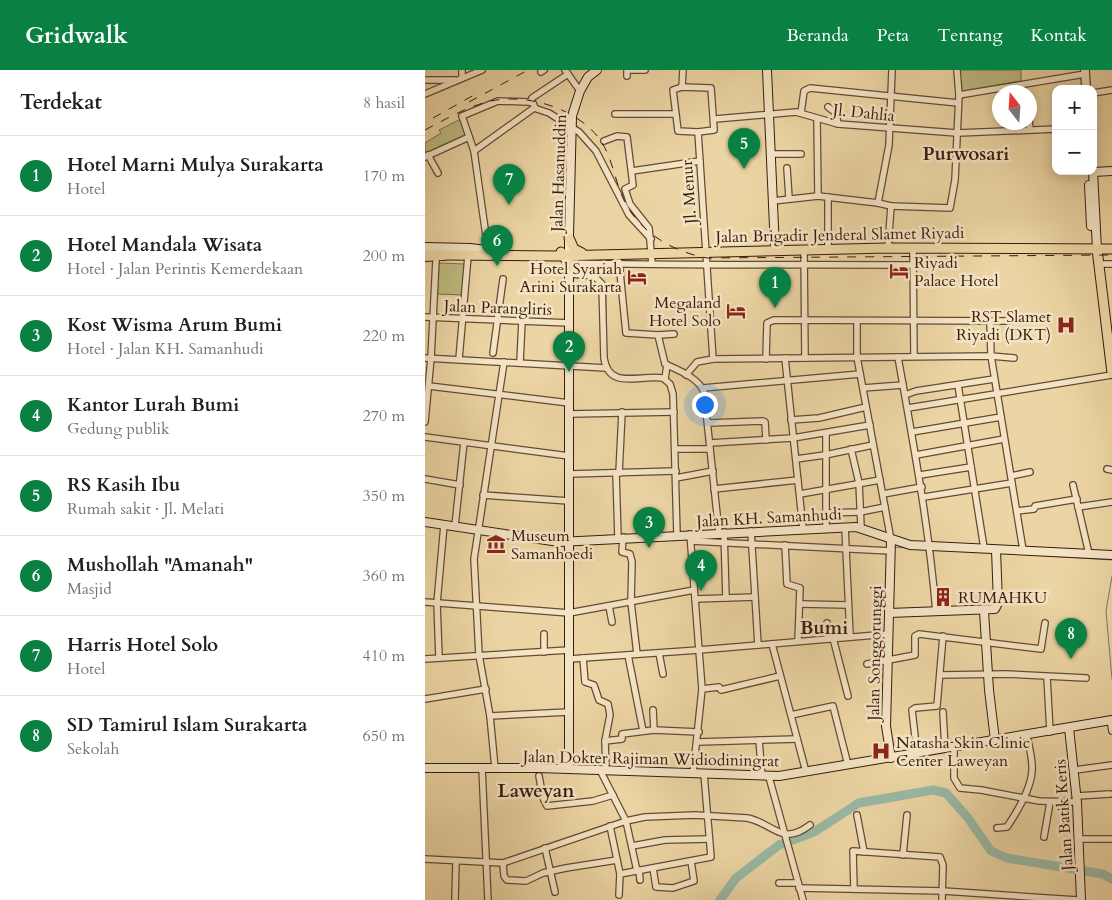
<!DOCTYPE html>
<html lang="id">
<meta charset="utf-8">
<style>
body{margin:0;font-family:Cardo,serif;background:#f6f6f6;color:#202124}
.controls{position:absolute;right:15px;top:15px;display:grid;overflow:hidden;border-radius:10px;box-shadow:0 2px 12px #0003}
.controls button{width:45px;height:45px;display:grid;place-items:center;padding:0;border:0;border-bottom:1px solid #e0e0e0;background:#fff;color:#202124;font:25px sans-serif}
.compass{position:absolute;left:567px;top:15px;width:45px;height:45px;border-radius:50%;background:#fff;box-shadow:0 2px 12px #0003;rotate:343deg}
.you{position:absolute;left:279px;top:334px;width:18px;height:18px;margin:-12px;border:4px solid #fff;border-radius:50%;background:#1a73e8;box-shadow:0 0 0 8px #1a73e833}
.badge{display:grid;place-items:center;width:32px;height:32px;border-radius:50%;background:#0b8043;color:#fff;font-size:16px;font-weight:700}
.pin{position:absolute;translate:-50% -41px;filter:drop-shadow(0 1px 2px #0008)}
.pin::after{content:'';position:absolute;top:26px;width:18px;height:15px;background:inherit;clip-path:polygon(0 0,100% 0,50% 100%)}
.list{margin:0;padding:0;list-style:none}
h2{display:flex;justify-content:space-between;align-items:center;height:65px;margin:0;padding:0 20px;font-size:21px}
h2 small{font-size:16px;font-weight:400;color:#757577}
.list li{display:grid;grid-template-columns:32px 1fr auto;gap:15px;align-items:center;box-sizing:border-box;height:80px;padding:0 20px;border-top:1px solid #e0e0e0}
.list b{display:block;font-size:19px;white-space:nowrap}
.list p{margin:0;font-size:16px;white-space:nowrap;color:#757577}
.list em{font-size:16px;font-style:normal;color:#757577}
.map{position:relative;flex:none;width:687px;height:830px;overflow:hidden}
header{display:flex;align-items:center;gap:30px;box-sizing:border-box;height:70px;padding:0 25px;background:#0b8043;color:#fff}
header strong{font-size:24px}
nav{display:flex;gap:28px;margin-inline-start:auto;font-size:18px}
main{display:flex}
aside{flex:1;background:#fff}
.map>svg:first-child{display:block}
</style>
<header>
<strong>Gridwalk</strong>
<nav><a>Beranda</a><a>Peta</a><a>Tentang</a><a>Kontak</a></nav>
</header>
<main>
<aside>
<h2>Terdekat<small>8 hasil</small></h2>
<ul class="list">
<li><span class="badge">1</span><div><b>Hotel Marni Mulya Surakarta</b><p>Hotel</p></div><em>170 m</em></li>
<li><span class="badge">2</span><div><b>Hotel Mandala Wisata</b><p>Hotel · Jalan Perintis Kemerdekaan</p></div><em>200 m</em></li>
<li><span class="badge">3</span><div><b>Kost Wisma Arum Bumi</b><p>Hotel · Jalan KH. Samanhudi</p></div><em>220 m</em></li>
<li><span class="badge">4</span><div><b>Kantor Lurah Bumi</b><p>Gedung publik</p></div><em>270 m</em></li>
<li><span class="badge">5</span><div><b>RS Kasih Ibu</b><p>Rumah sakit · Jl. Melati</p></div><em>350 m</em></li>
<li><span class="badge">6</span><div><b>Mushollah &quot;Amanah&quot;</b><p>Masjid</p></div><em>360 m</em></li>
<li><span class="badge">7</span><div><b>Harris Hotel Solo</b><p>Hotel</p></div><em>410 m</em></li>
<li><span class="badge">8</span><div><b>SD Tamirul Islam Surakarta</b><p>Sekolah</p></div><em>650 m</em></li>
</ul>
</aside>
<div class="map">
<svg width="687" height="830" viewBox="0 0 687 830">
<rect width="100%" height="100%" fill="#ecd5a4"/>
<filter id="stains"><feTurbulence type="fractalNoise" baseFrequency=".004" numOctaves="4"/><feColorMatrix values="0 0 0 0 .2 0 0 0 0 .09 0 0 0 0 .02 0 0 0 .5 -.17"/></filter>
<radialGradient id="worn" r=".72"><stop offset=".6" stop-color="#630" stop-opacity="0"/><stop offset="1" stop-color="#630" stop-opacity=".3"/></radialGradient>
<g fill="#bebc81" stroke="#7c6b48">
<polygon points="534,0 596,0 596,11 536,22"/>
<polygon points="36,49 41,66 0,85 0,73 16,63 14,60"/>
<polygon points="17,193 39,194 38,225 11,224 13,194"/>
</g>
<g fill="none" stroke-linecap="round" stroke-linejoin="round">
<g stroke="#737969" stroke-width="1">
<polyline points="156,200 173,203 181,217 181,268"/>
<polyline points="195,305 238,305"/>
<polyline points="244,308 250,322"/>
<polyline points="252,381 253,405"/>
<polyline points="253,411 255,460"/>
<polyline points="393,463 412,462"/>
<polyline points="468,477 482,478"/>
<polyline points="575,483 687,490"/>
<polyline points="687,506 681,541 687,609"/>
</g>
<polyline stroke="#99b9a6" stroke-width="9" points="295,830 311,808 354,775 389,762 434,733 508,720 521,723 543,748 566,781 582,788 678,804 687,809"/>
<g stroke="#674934" stroke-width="8">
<g id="street">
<polyline points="140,0 155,21"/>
<polyline points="116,2 119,0"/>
<polyline points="202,6 202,0 220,0"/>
<polyline points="37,8 37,0"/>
<polyline points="0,10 30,10"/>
<polygon points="257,17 286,18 289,60 273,62 253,61 248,20"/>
<polyline points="257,17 258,0"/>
<polyline points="668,23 687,20"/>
<polyline points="0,24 57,0"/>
<polyline points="534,25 660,4"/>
<polyline points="107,28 143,4"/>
<polyline points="403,37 411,43 413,54"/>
<polyline points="376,43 379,21 385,18 533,33"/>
<polyline points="190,44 250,44"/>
<polyline points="290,49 371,42 413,54 532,63"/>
<polyline points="392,49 393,126"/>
<polyline points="604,49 605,60"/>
<polyline points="273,62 288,289"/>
<polyline points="533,63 631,59"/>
<polyline points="179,71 192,66 202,67 208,115 200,119 205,134 224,158 227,194"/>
<polyline points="49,81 109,38 124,43 154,62 171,81 204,145 226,169"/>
<polyline points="347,84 376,84"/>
<polyline points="3,85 13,103"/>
<polyline points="0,87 44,67"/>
<polyline points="362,98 364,128"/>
<polyline points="207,101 275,91"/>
<polyline points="403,127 403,178"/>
<polyline points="348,131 393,126 453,133"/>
<polyline points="466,136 525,138 530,110 534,25 532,0"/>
<polyline points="463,178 466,136 453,133 464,75 467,0"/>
<polyline points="488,178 489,286"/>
<polyline points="379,179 380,288"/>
<polyline points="63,180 49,81 37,46 73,31 104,32 108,33 110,38"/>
<path d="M194,192L201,263L233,265L240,294C253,300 274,308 279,322L294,463"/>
<path d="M145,193C259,196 374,194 488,195"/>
<polyline points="673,194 687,194"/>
<path d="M145,204L169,206L177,214L179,288C184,321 215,304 238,308L245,314L248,324L252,465"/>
<polyline points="0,247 145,253"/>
<polyline points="432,251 432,287 466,470"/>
<polyline points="565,251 566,286 589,288"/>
<polyline points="233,265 249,264"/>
<polyline points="68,283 78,209"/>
<path d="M473,287C488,372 504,456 511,542"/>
<polyline points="0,288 181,298"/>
<polyline points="360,288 378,459"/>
<polyline points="34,289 43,186"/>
<polyline points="341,289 342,253 349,250 583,251"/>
<polyline points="95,292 97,251"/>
<polyline points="261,305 272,292 288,289 566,286 598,480"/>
<polyline points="240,309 242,295"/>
<polyline points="533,315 559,478"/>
<polyline points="4,316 144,333"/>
<polyline points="278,318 435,304"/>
<polyline points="438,318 478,315"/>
<polyline points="480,325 491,321 569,309"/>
<polyline points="483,338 687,305"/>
<polyline points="144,344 249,342"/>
<polyline points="366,350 394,348 441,337"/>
<polyline points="0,352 6,288 11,190"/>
<polyline points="283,353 338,351 340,352 341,370"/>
<polyline points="487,362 576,347"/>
<polyline points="0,367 144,386"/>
<polyline points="285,373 368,368 445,355"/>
<polyline points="251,379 285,379"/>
<polyline points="426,379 434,413 436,457"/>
<polyline points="491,385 579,369"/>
<polyline points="371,389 400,385 448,375"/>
<polyline points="682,399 687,400"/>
<polyline points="191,403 193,468"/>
<polyline points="194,403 197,342"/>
<polyline points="144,404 251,401"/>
<polyline points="495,405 546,397"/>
<polyline points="586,406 605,402"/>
<polyline points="251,408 288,401"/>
<polyline points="0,409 35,415"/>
<polyline points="648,415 664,484"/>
<polyline points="289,419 373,410"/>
<polyline points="375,424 455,410"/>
<polyline points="458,424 497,417"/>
<polyline points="58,425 144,431"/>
<polyline points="499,427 587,413"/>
<polyline points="653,437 687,432"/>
<polyline points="592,441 609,439 610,436 652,429"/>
<polyline points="400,443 435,442 460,437"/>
<polyline points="30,456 39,372"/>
<polyline points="420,457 425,566"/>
<polyline points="401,458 401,363"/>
<polyline points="326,461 333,575"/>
<polyline points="299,462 301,528"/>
<polyline points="265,464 277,619 268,704"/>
<polyline points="198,467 197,482 205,484 207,492 206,532 212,584"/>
<polyline points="266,471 466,481"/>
<polyline points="360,475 362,514 375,518 373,571"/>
<polyline points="270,529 330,527"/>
<polyline points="0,532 144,543 269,520"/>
<polyline points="376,534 423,535"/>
<polyline points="184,536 187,552"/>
<polyline points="402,553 403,568"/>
<polyline points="119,564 119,582"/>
<polyline points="408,568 423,626"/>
<polyline points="347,574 381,702"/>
<polyline points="234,583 238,604"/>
<polyline points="203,585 218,661"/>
<polyline points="14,588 12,533 19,455"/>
<polyline points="158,588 160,612 169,615 174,630 183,634 185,645 180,671"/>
<polyline points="0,589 144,580"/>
<polyline points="144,589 274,580 463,564"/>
<polyline points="442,594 490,585 490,566 494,564 616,579 620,553"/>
<polyline points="515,605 581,604 661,608"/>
<polyline points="622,607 625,662"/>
<polyline points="277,619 294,617 296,620 355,606"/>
<polyline points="0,629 61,619"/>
<polyline points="228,640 229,660"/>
<polyline points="518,642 520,679"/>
<polyline points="366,645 408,636 423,695"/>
<polyline points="65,646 144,642"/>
<polyline points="685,650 687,661"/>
<polyline points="334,670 337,706"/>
<polyline points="273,672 372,669"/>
<polyline points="529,678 529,708 535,718 556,720 614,731 652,732"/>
<polyline points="492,684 487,640 490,638 512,636 518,566"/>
<polyline points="57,698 63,830"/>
<polyline points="70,698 65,646 54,585 49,489 79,292"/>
<polyline points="175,700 201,751 212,801"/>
<polyline points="181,700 180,671 197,669 197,664 229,660 274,662"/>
<polyline points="650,700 687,695"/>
<polyline points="114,706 118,728 122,736 168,731 188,725"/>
<polyline points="344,707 378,830"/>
<polyline points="652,726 685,724"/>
<polyline points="432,745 439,782"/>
<polyline points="185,756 195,804 194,825"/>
<path d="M572,758L582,757C592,742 606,719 607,701C608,689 604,677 602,666"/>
<polyline points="619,767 625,732"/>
<polyline points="655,769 687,769"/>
<polyline points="207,776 240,770 284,769"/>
<polyline points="120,778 130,822"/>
<polyline points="478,785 482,745"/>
<path d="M0,789L78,793L201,751L220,747L270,745L322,748C349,753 356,777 385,755"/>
<polyline points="78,793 79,806 82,810 101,811 118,803 141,798 192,790"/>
<polyline points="228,798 231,817 248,818 269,811 266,791"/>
<polyline points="214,800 215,810"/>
<polyline points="195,804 286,787 279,704"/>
<polyline points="354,813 373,813"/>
<polyline points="374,818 518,821 652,830"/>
<polyline points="429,819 428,781 515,787 518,795 517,830"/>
<polyline points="30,830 31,792"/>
</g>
</g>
<g stroke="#3b1a0e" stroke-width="10">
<g id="secondary">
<polyline points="342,0 350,179"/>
<polyline points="660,0 661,19"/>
<polyline points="668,101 672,179"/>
<polyline points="668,102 687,101"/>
<polyline points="664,115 666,156"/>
<polyline points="0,177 45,178 62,180"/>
<polyline points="0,452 134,472 431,457 485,475 687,485"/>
<polyline points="559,541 564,620 570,670"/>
<polyline points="464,543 570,539 573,533 571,480"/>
<polyline points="644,658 652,732 656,830"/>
<polyline points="466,688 461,656 466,470"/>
<polyline points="0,698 113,698 354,706 687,650"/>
<polyline points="144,699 144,165 147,46 155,21 163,7 172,0"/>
</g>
</g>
<g stroke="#3b1a0e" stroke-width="11">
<g id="primary">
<polyline points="144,168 149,179 157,183"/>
<polyline points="672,179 687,303"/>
<polyline points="136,182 145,196"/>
<polyline points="18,185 131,186 463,178 687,179"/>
</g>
</g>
<g stroke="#3b1a0e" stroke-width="12">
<polyline id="highway" points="0,186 18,185"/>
</g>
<use href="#street" stroke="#f3e4c4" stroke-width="5.5"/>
<use href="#secondary" stroke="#f3e4c4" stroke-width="8"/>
<use href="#primary" stroke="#ecd5a4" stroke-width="9"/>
<use href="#highway" stroke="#ecd5a4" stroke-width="10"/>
<g stroke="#3b1a0e" stroke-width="1" stroke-dasharray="9 9" stroke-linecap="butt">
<polyline points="44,32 103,0"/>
<polyline points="8,48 49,25"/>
<path d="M0,60C21,49 43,36 66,31C103,23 154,39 176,71C186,87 189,104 195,121C209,159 244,181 282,188L687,185"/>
</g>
</g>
<defs>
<g id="hotel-bare" transform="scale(1.5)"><path d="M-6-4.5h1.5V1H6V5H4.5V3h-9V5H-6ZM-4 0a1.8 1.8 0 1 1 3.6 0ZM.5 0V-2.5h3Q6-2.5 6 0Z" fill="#8f2418" stroke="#f3e4c4" stroke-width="2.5" paint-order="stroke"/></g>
<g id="hospital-bare" transform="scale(1.5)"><path d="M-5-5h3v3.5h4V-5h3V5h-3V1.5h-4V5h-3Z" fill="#8f2418" stroke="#f3e4c4" stroke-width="2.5" paint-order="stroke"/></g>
<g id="museum-bare" transform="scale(1.5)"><path d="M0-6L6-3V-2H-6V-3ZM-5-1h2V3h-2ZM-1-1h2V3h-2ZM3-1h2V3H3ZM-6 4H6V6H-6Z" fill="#8f2418" stroke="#f3e4c4" stroke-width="2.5" paint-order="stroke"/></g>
<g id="building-bare" transform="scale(1.5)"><path d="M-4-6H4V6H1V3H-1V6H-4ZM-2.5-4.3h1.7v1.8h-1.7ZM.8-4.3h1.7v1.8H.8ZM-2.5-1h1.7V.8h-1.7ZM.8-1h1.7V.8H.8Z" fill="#8f2418" stroke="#f3e4c4" stroke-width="2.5" paint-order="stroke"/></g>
</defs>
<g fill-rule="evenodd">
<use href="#hotel-bare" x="474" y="201"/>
<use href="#hotel-bare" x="212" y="207"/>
<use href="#hotel-bare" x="311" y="241"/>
<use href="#hospital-bare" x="641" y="255"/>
<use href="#museum-bare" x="71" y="474"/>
<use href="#building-bare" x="518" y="527"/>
<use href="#hospital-bare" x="456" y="681"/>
</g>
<g text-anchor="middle" stroke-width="5" stroke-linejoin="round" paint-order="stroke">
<g font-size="16" fill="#3b1a0e" stroke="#f3e4c4">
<text transform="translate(439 42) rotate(6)" y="6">Jl. Dahlia</text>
<text transform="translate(133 103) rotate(-88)" y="6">Jalan Hasanuddin</text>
<text transform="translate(263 122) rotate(-94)" y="6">Jl. Menur</text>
<text transform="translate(415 164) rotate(-1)" y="6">Jalan Brigadir Jenderal Slamet Riyadi</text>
<text transform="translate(73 237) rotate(2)" y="6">Jalan Parangliris</text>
<text transform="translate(344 447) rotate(-3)" y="6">Jalan KH. Samanhudi</text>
<text transform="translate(449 583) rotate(-89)" y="6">Jalan Songgorunggi</text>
<text transform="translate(226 688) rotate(1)" y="6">Jalan Dokter Rajiman Widiodiningrat</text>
<text transform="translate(638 745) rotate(-94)" y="6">Jalan Batik Keris</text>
</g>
<g font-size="16" fill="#3b1a0e" stroke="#f3e4c4" text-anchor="start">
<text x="489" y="198">Riyadi<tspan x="489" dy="18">Palace Hotel</tspan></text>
<text x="197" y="204" text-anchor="end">Hotel Syariah<tspan x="197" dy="18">Arini Surakarta</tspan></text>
<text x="296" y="238" text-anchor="end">Megaland<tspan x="296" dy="18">Hotel Solo</tspan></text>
<text x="626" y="252" text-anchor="end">RST Slamet<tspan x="626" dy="18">Riyadi (DKT)</tspan></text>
<text x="86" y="471">Museum<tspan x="86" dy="18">Samanhoedi</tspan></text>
<text x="533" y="533">RUMAHKU</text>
<text x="471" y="678">Natasha Skin Clinic<tspan x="471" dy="18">Center Laweyan</tspan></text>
</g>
<g font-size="19" font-weight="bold" fill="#3b1a0e" stroke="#f3e4c4">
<text x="541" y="90">Purwosari</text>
<text x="399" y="564">Bumi</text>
<text x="111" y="727">Laweyan</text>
</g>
</g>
<rect width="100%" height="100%" filter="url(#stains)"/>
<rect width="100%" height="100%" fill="url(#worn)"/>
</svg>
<div class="controls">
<button>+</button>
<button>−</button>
</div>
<svg class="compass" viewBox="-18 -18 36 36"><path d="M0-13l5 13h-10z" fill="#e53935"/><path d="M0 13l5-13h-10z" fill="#757577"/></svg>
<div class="you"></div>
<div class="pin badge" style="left:350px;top:238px">1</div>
<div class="pin badge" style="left:144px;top:302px">2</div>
<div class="pin badge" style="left:224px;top:478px">3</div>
<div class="pin badge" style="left:276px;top:521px">4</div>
<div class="pin badge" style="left:319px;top:99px">5</div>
<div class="pin badge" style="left:72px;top:196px">6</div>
<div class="pin badge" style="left:84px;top:135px">7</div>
<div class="pin badge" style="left:646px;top:589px">8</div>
</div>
</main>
